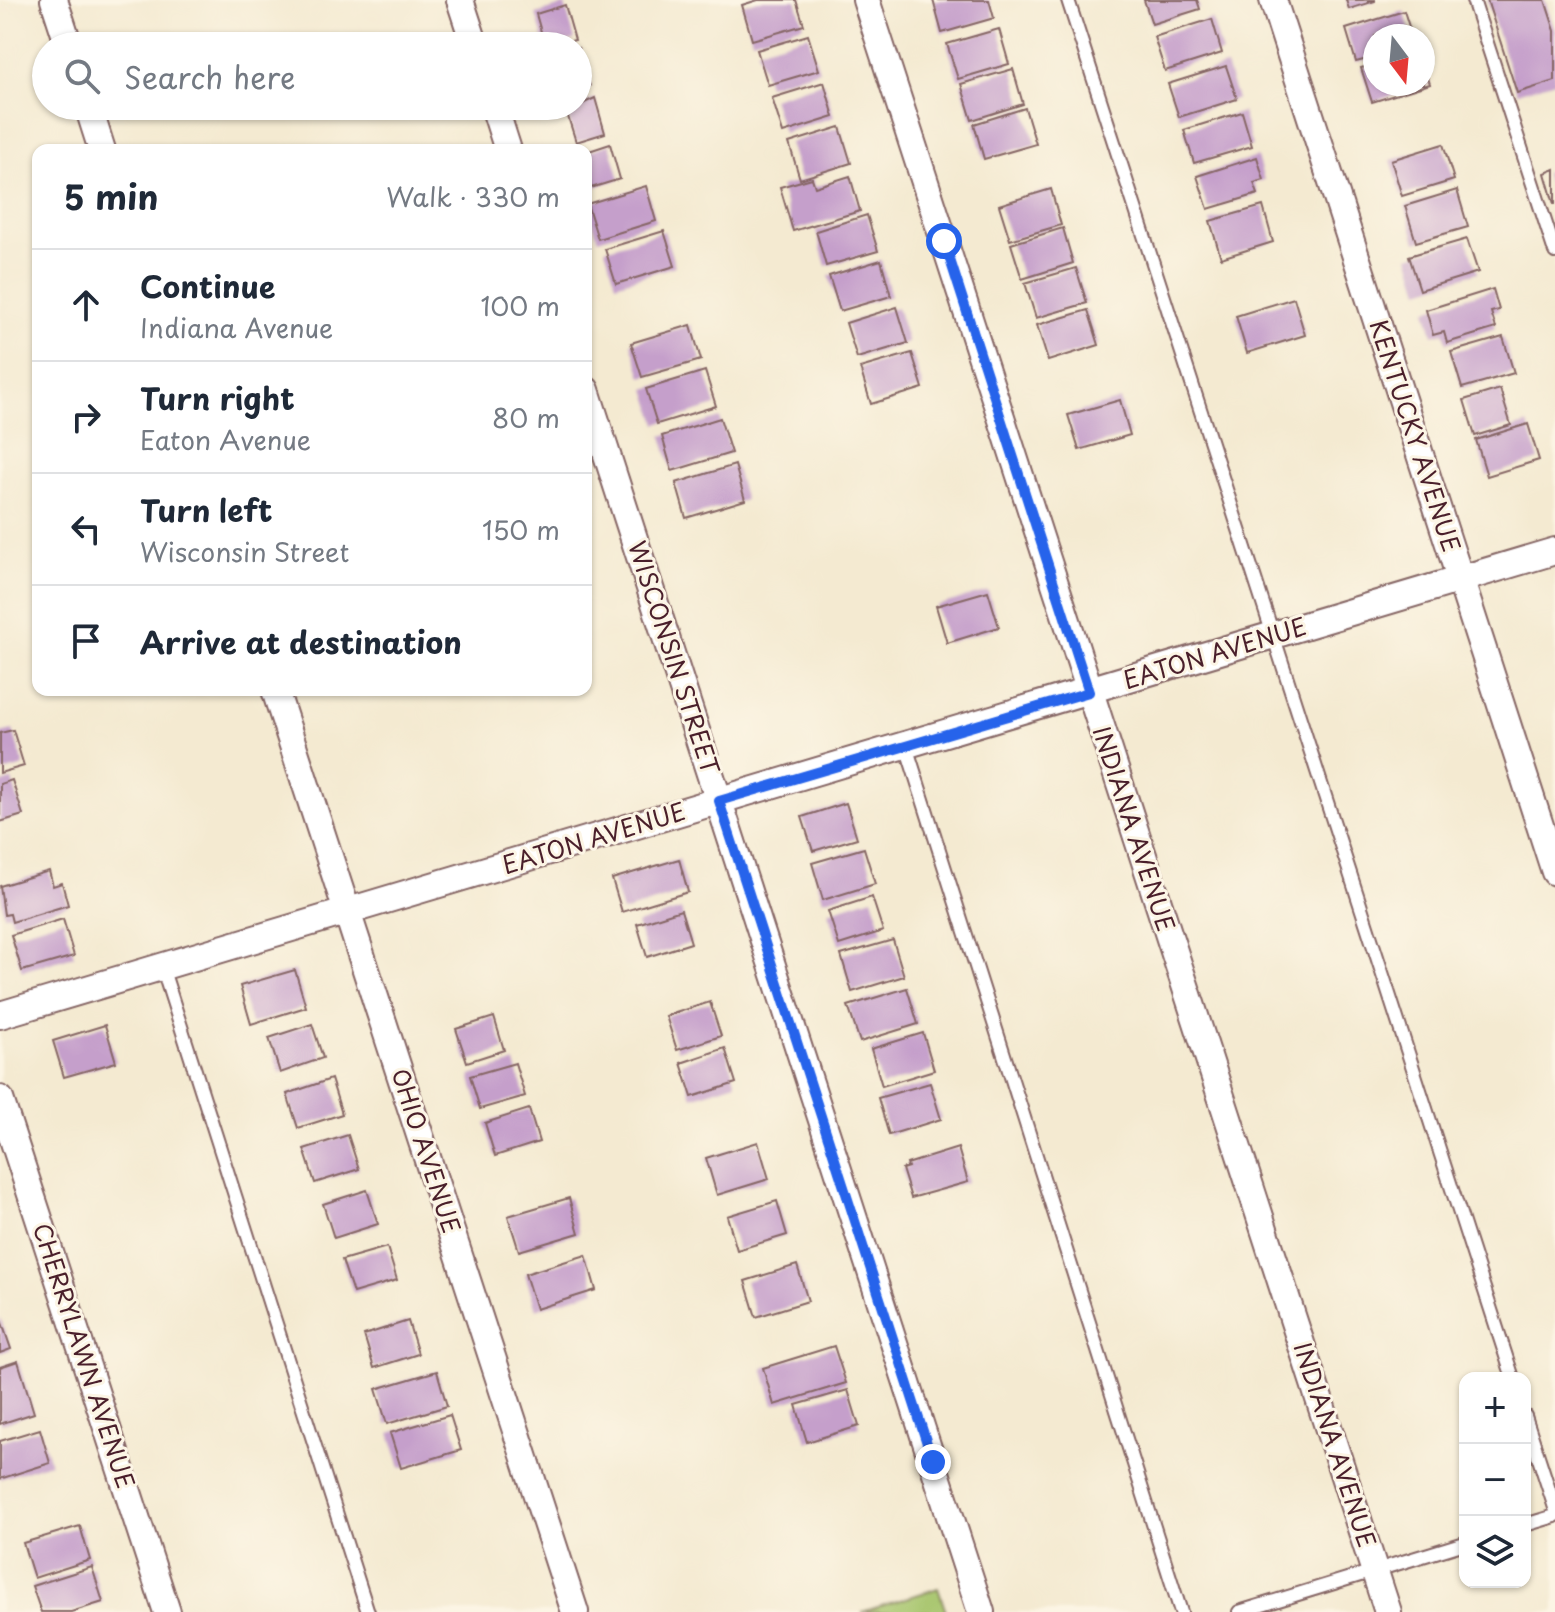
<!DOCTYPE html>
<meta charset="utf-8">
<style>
body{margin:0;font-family:"Playpen Sans",sans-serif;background:#f6f6f7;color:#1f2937}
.controls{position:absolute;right:24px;bottom:24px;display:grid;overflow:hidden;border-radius:16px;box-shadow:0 2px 6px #0004}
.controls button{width:72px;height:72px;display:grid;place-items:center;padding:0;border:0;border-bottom:2px solid #e0e1e3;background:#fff;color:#1f2937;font:40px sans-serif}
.compass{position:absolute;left:1363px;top:24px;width:72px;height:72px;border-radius:50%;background:#fff;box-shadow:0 2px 6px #0004;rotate:164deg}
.stop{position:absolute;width:24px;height:24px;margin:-18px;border:6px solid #2563eb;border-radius:50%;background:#fff}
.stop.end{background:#2563eb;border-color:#fff;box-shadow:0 2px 8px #0008}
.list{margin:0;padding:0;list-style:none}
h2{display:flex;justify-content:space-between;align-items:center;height:104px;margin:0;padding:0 32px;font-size:34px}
h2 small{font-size:26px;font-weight:400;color:#747a83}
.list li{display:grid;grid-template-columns:52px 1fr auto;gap:24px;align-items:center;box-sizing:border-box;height:112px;padding:0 32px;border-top:2px solid #e0e1e3}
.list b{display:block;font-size:30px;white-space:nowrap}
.list p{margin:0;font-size:26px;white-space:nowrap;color:#747a83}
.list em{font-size:26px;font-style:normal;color:#747a83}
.icon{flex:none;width:44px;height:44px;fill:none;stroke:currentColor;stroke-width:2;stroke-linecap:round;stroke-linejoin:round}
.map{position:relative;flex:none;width:1555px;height:1612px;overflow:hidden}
.search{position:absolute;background:#fff;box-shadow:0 2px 6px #0004;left:32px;top:32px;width:560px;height:88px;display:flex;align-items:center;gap:20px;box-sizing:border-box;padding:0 28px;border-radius:44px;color:#747a83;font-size:30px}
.panel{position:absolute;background:#fff;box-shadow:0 2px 6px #0004;left:32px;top:144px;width:560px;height:552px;border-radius:16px}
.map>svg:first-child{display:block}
</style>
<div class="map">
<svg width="1555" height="1612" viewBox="0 0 1555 1612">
<rect width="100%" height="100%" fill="#fcf5e5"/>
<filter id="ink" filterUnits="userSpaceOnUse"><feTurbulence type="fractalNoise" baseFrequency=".0125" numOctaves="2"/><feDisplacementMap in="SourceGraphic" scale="16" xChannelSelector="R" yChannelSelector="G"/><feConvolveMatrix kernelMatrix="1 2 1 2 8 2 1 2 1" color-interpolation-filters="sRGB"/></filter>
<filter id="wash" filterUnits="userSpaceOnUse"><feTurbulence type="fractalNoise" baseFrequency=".006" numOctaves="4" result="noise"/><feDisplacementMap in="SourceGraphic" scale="32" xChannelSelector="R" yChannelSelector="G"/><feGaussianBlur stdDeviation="1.8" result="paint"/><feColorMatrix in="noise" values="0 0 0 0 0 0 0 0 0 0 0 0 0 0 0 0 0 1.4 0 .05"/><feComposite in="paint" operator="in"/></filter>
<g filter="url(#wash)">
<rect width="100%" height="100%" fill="#f4ead1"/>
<polygon fill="#a5c46b" stroke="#78724b" stroke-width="2" points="938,1588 946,1612 862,1612"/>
<g id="blocks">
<g fill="#c59fcb">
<polygon points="758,0 796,0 804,25 752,40 742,5"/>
<polygon points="933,0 989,0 994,18 942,33"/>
<polygon points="1144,0 1197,0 1200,9 1152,24"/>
<polygon points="1346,0 1375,0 1375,1 1349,9"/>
<polygon points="1487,0 1545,0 1555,31 1555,81 1517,93"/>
<polygon points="565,5 575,40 545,46 536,14"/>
<polygon points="1404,11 1412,36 1375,36 1375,57 1356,62 1346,29"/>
<polygon points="1212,19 1222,53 1165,71 1154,37"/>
<polygon points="999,29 1009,64 958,79 947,44"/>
<polygon points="808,35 819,70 768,85 757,50"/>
<polygon points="578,47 590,86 578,90"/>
<polygon points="1375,64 1375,84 1423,84 1424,65 1430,84 1372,102 1361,68"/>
<polygon points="1226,66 1237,99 1179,117 1168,84"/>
<polygon points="1013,69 1023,104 972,120 961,84"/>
<polygon points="824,82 834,117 783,133 772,98"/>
<polygon points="595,98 605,133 576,142 565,107 578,106"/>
<polygon points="1025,108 1036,144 984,159 974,124"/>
<polygon points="1242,112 1252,146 1194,163 1184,130"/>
<polygon points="840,127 851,163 800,179 789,143"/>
<polygon points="610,144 620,179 591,188 586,152"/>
<polygon points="1443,144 1454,180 1402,196 1391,160"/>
<polygon points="1257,157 1264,180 1254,183 1258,194 1208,209 1197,176"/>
<polygon points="1555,169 1555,204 1554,204 1545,173"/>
<polygon points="850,176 860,211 793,231 780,187 812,178 815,187"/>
<polygon points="646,186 656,221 598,239 587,204"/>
<polygon points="1051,189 1061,225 1010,240 999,205"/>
<polygon points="1457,190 1468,227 1416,242 1405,206"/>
<polygon points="1263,206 1273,242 1221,258 1210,221"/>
<polygon points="867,215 878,251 826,266 816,231"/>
<polygon points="1063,228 1073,263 1022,279 1011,244"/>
<polygon points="664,231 675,266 616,284 605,249"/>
<polygon points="1467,239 1478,272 1420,290 1409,256"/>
<polygon points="881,260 891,296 840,311 829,276"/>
<polygon points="1076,268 1087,303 1036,318 1025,283"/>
<polygon points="1493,289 1499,310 1491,312 1496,328 1447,343 1444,332 1433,335 1426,310"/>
<polygon points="1294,298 1305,335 1247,353 1236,316"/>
<polygon points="897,307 908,343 857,358 846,323"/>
<polygon points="1088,310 1099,345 1048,361 1037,325"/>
<polygon points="691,325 701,360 642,377 631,343"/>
<polygon points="1503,337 1514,373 1462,388 1451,352"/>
<polygon points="912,353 923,388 871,404 860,368"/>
<polygon points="705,371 716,406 657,424 646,389"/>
<polygon points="1500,389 1511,425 1475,436 1464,400"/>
<polygon points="1120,400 1130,435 1079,450 1068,415"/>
<polygon points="720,418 731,453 672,471 662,436"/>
<polygon points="1528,424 1539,460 1487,476 1476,440"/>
<polygon points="735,465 745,500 686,518 676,483"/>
<polygon points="988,591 999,627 947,643 936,606"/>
<polygon points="13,730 24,766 0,773 0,733"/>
<polygon points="12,780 23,815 0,822 0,784"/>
<polygon points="846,803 857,838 813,851 802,817"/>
<polygon points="864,848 875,884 823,900 812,863"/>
<polygon points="679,859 688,892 622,912 612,879"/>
<polygon points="49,871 53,886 62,883 68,905 12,922 10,914 4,915 0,886"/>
<polygon points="872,897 883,931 839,945 828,911"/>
<polygon points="681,910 691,943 647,957 637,924"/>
<polygon points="63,919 74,956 22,971 11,935"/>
<polygon points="893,940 904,976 852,992 841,955"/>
<polygon points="295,970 306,1007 251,1024 240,986"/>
<polygon points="907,988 918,1024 860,1042 848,1006"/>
<polygon points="710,1002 721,1036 677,1050 666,1016"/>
<polygon points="494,1017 504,1050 467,1062 456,1029"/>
<polygon points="312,1024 323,1058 280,1073 269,1038"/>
<polygon points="105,1025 116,1062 64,1077 53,1041"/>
<polygon points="923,1033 934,1070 882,1086 871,1049"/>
<polygon points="725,1048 736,1083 692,1097 681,1063"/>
<polygon points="515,1063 525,1096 480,1109 470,1076"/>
<polygon points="331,1079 342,1114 298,1128 287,1094"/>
<polygon points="930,1083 941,1119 889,1135 878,1098"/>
<polygon points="529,1109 539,1142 495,1156 485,1123"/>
<polygon points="348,1135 359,1169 315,1183 304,1149"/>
<polygon points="758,1142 769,1179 717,1195 706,1158"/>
<polygon points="958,1148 968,1182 911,1198 902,1169 908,1167 907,1164"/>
<polygon points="367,1190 378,1224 334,1238 323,1204"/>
<polygon points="569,1198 579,1233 519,1251 508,1216"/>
<polygon points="777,1201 787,1235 737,1250 727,1216"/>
<polygon points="387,1247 397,1280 353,1293 342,1260"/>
<polygon points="586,1255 596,1290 536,1309 525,1274"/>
<polygon points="797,1265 808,1301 756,1317 745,1281"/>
<polygon points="0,1317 11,1349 0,1353"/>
<polygon points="408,1321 418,1354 374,1368 364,1335"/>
<polygon points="834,1346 846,1383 774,1405 763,1368"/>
<polygon points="18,1361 34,1413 0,1424 0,1367"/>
<polygon points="437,1371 447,1406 387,1424 376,1389"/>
<polygon points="848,1390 859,1426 807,1442 796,1405"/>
<polygon points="450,1415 461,1450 401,1468 390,1433"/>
<polygon points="40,1429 50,1463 0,1479 0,1441"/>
<polygon points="80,1526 90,1560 34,1578 23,1543"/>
<polygon points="92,1567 103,1602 71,1612 41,1612 32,1586"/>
</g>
</g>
</g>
<g filter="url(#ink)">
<use href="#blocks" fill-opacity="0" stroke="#866665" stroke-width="2"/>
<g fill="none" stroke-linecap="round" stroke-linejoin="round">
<g stroke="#866665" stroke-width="16">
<g id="lane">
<polyline points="1068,0 1513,1378"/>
<polyline points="1473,0 1555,252"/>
<polyline points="906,746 1181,1612"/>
<polyline points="162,967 368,1612"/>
<polyline points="1525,1416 1555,1508"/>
<polyline points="1525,1525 1555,1516"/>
<polyline points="1239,1612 1465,1543"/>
</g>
</g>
<g stroke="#866665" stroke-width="30">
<g id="street">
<polyline points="54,0 69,46"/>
<polyline points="460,0 475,46"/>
<polyline points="866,0 1388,1612"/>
<polyline points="1273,0 1555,872"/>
<polyline points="88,106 102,150"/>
<polyline points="494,106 508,150"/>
<polyline points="586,390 981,1612"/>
<polyline points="275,690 575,1612"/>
<polyline points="0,1015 1555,551"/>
<polyline points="0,1099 167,1612"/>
</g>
</g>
<use href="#lane" stroke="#fff" stroke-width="12"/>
<use href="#street" stroke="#fff" stroke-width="26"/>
</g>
</g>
<g fill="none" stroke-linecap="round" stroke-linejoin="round" filter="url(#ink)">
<polyline stroke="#2563eb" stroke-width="10" points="933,1462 719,801 1089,692 944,241"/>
</g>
<g text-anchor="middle" stroke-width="6" stroke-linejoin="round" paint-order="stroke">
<g font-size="24" fill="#4a1f2b" stroke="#fcf5e5">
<text transform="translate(1414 436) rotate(72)" y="8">KENTUCKY AVENUE</text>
<text transform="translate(1215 654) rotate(-17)" y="8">EATON AVENUE</text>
<text transform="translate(673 658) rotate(72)" y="8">WISCONSIN STREET</text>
<text transform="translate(1133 829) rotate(72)" y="8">INDIANA AVENUE</text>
<text transform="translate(594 839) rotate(-17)" y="8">EATON AVENUE</text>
<text transform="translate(425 1151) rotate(72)" y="8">OHIO AVENUE</text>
<text transform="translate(83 1356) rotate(72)" y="8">CHERRYLAWN AVENUE</text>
<text transform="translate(1334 1445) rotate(72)" y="8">INDIANA AVENUE</text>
</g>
</g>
</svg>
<div class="controls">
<button>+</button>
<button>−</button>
<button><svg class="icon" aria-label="layers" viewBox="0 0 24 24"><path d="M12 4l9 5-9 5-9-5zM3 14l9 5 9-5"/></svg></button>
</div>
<svg class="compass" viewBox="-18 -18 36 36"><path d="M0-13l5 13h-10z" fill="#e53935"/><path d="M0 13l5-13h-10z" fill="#747a83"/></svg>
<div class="stop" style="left:944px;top:241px"></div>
<div class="stop end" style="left:933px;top:1462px"></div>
<div class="search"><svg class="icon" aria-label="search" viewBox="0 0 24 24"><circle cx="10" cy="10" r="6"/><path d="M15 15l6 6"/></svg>Search here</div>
<section class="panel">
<h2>5 min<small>Walk · 330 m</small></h2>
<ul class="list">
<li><svg class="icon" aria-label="ahead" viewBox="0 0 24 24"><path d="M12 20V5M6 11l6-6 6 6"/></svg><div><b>Continue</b><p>Indiana Avenue</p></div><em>100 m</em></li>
<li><svg class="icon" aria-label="right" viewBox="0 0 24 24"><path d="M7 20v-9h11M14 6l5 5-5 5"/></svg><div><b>Turn right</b><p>Eaton Avenue</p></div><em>80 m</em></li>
<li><svg class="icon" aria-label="left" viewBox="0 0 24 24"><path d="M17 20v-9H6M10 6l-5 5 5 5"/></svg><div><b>Turn left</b><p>Wisconsin Street</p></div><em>150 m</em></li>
<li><svg class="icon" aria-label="arrive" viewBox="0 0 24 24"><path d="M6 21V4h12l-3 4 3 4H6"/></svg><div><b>Arrive at destination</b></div></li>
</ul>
</section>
</div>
